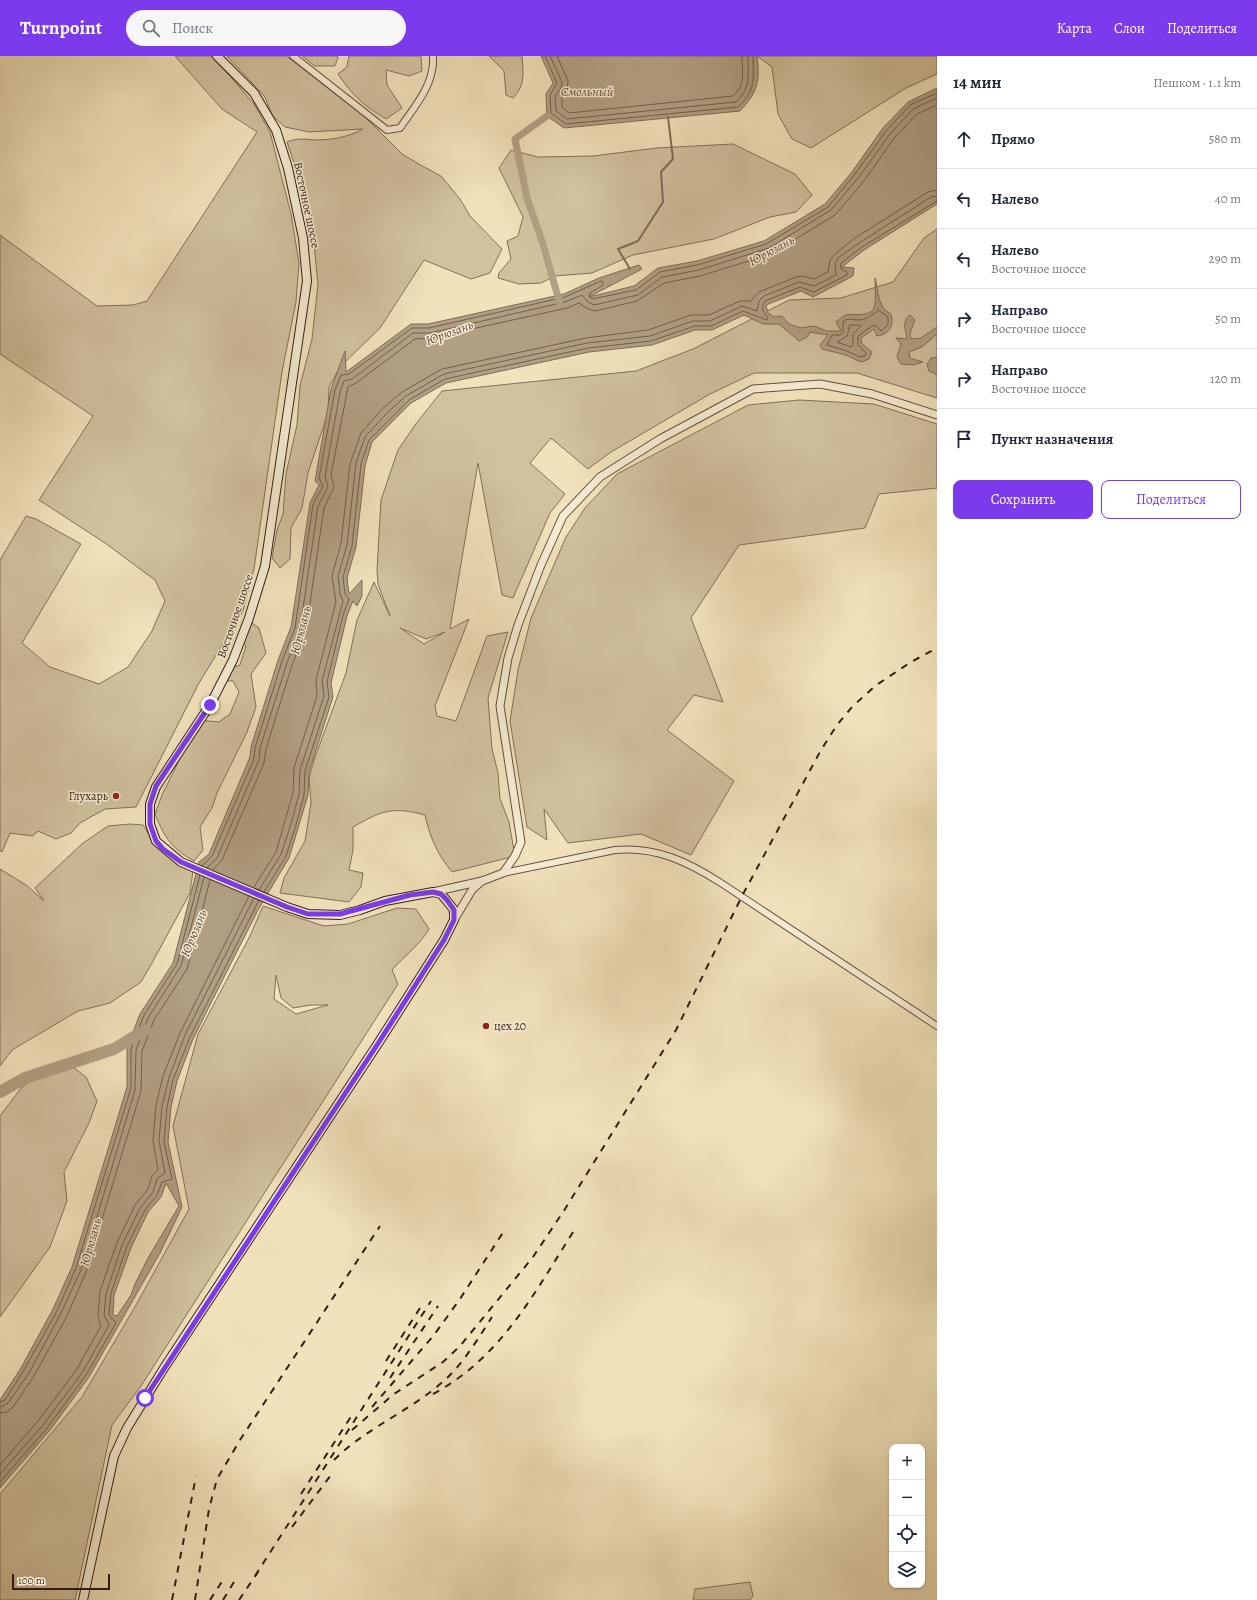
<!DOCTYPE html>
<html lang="ru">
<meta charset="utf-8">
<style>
body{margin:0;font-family:Alegreya,serif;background:#f6f6f7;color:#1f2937}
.controls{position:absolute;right:12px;bottom:12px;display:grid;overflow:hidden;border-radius:8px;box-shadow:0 1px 3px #0004}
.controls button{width:36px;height:36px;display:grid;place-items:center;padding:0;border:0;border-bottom:1px solid #e0e1e3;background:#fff;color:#1f2937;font:20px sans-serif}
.scale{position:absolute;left:12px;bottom:10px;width:98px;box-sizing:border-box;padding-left:4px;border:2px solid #351e16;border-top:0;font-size:11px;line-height:14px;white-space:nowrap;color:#351e16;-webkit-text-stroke:3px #f6ecd3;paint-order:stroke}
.stop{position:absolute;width:12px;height:12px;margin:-9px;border:3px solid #7c3aed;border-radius:50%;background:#fff}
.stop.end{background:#7c3aed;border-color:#fff;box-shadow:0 1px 4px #0008}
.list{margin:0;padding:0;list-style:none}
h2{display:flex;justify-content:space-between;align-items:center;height:52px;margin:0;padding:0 16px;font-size:17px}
h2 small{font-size:13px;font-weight:400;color:#747a83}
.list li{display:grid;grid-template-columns:26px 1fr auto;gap:12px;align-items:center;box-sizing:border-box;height:60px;padding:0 16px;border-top:1px solid #e0e1e3}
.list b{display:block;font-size:15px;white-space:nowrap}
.list p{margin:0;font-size:13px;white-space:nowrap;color:#747a83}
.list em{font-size:13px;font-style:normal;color:#747a83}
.actions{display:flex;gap:8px;padding:12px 16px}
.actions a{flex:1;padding:9px 0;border:1px solid #7c3aed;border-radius:8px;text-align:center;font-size:14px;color:#7c3aed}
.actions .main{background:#7c3aed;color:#fff}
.icon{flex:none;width:22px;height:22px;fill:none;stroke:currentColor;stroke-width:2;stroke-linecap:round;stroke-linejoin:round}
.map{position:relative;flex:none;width:937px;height:1544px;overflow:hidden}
header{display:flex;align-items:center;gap:24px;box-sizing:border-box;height:56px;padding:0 20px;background:#7c3aed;color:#fff}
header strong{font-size:19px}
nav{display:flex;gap:22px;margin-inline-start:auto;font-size:14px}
.search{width:280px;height:36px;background:#f6f6f7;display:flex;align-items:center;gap:10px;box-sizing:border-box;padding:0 14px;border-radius:22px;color:#747a83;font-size:15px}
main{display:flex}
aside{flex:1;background:#fff}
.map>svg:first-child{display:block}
</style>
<header>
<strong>Turnpoint</strong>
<div class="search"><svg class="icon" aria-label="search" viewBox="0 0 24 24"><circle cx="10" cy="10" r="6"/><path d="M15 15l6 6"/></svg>Поиск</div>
<nav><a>Карта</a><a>Слои</a><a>Поделиться</a></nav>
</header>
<main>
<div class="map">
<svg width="937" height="1544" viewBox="0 0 937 1544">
<rect width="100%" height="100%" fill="#f1e2bb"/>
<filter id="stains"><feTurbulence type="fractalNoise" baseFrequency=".005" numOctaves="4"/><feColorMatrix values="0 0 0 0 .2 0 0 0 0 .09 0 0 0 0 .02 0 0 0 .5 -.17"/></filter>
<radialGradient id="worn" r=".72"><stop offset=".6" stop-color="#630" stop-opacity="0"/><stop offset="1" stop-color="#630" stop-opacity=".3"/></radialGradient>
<g fill="#d1c19f" stroke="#83705a" fill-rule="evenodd">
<polygon points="175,0 211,0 230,20 254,48 270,76 291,158 299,207 296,246 282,316 254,513 243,555 199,627 136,751 105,753 80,767 71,777 56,783 38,775 33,780 10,777 2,796 0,795 0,504 26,460 36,463 81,488 22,587 50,611 99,628 128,611 152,575 165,545 155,524 105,487 39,444 93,360 0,298 0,179 97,250 133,249 147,245 257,76 222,53"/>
<path d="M227,0H286L289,2L364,60L402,98L424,111L441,120L460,143L470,160L502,193L490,217L471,223L424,204L380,272L340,311L329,331L328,357L308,417L302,452L291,472L290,503L280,512L272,502L277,474L283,458L286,418L297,369L300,330L312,283L318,228L311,158L287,86C297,82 305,83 315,84C331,84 349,81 363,73L309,76L285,71L272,59L265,41Z"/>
<polygon points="302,0 336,0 338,1 335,10 315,10"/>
<path d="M349,0H421L422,15L409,20L386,14L387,29L402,52L386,63C364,50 353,40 338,18L347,11Z"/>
<path d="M489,0H522C523,17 526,28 513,42L506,39L504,15Z"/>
<polygon points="757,0 937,0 937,18 906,32 811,92 792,83 778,58 772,11"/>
<polygon points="733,88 795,118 812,139 796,156 770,161 714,183 633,199 592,217 555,220 541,227 519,228 498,222 499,217 511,203 507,185 518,180 523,161 499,112 511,94 538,101 593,100 657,92"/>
<path d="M937,173V342L857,317H754L710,338L611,396L588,413L551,382L530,407L565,438L550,457L513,542L502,539L478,407L450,573L469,563L435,650L437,660L456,665L487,580L508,576L488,642L492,693L498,717L500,743L509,766L515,800L452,816C437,798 430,781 425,759C392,750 381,755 353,771V794L349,814L363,817L361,831L349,846L280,837L284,822L305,785L311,747L309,722L314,704L346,617L357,564L374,526L390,560L378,528L377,514L381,444L398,394L415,369L442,335L636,315L693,293L789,244L841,242L893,226L924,182ZM400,572L426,583L445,576L424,588Z"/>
<polygon points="799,344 874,348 937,368 937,432 879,438 865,472 739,489 691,562 723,646 694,639 667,674 734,725 691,799 641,778 568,787 544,753 547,784 527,771 510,665 518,614 531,562 566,481 585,452 617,418 748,349"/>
<path d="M252,567L259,572L266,597L251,618L256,651L247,676L217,737L212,752L200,771L203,794L194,805C171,792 165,782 155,758L162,739L199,664L219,666L230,658L239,636L233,625H223L228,613L240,609L246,590L243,586Z"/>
<path d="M130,768L143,769C157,792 169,803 193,815L190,837L152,907L141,926L110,947L78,955L12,994L0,1010V813L26,829L44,845L35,832L83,787L108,770Z"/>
<path d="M263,850L324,870L348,868L397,852L416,853L429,873C420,889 404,900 392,914L398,928L141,1330L112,1369L75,1544H0V1438L82,1341L136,1249L189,1153L173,1070L198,978L250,880ZM276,919L281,942L293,952L311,949H328L296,958L274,943Z"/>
<polygon points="66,1006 86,1021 97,1045 89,1067 64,1116 67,1145 50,1191 0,1261 0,1060 22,1031 45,1014"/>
<polygon points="750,1526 753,1540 750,1544 693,1544 695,1533"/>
</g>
<g fill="#b19f83" stroke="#7f6b57" fill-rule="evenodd">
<path d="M541,0H757C760,25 758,36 740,55L564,72L547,60L546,38L553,27Z"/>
<path d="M937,32V148L864,194L842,211L854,212L853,220L813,241L801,235L766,249L768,257L774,261L782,260L789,268L801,272L814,270L827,275H841L836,266C839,264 842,260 846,259C855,257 874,263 875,247C876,240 875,230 875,222C879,236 877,251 891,258C894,270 890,278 877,280L874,273L861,282L862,288L872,296L869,303L861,306L846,299L822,293L820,289L828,279L810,276L807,281L799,285L779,268H763L744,259L712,274H695L652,289L589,296L446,327L411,347L372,386L365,410L356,491L347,522L349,538L362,524V540L357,550L353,545L347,560L331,627L333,641L309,716L308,739L289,802L258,854L218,933L193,983L177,1025L171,1051L168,1086L182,1151L160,1197L89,1321L50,1374L0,1432V1344L21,1312L53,1253L72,1211L127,1031V992L140,958L173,907L199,806L209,798L250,701L251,691L278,604L291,571L310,447L319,429L315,425L331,333L345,295L346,316L411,268H428L564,238L599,222L639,209L642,213L589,241L634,230L658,212L697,205L764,185L825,148L852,116L883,72L908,46ZM166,1127L179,1150L148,1202L135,1228L131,1239L117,1260L113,1259L114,1239L131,1192L148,1156L161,1141Z"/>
<path d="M910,259L915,264L910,277L911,283L921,282L937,271V278L922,291L909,296L910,302L923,306L913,309L901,308L897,301L901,288L896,282L907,283C906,274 901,266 910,259Z"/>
<polygon points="937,301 937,319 929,315 927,308 931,302"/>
</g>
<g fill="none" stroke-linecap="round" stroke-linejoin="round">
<g stroke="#735e4c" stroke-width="1">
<path d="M545,0L557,27L550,39L551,57L566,68L738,51C757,33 753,23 753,0"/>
<path d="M550,0L562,26L561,32L555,40L556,55L567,63L736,46C751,32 748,19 748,0"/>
<path d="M557,0L568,25L567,33L562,42V51L569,57L733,40C746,29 742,16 742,0"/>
<path d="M878,254L888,261V269L881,275L876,270H872L858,280V289L866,297L865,300L860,301L847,295L827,289L832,279H840L843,277V265C849,262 853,264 860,264C867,263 873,259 878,254Z"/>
<polygon points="850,269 859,269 861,270 853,278 853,289 851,291 837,286 847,280"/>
<polyline points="202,810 212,800 254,703 255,692 282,605 295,572 313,448 323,430 319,422 335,334 341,319 349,318 412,272 429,272 565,241 601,225 603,226 603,229 590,237 589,241 592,243 636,234 660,216 697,209 766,188 828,151 855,118 886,75 910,49 937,37"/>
<polyline points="207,812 217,802 259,704 260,692 287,607 300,573 318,450 328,431 325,420 340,336 344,325 352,323 413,277 430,277 565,246 582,239 588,246 594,249 638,239 662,221 699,214 769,192 831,154 859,121 890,78 913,53 937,42"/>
<polyline points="213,814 222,804 264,707 266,693 292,609 306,574 324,452 334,431 331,419 348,331 356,327 415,283 431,282 567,252 579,247 588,253 595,255 637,245 664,227 700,220 771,198 835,159 864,125 894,82 917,58 937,49"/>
<polyline points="254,831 276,796 293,737 294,712 317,640 316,624 336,546 332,520 341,487 350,408 361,377 383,352 402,336 442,313 586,282 648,274 691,259 709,259 740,245 751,245 759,236 796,221 803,220 814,223 828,216 830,204 835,198 855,182 928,136 937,134"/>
<polyline points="259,834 281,798 291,768 299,738 300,714 324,640 322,625 343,545 340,538 338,520 347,489 356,407 365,381 388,356 406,340 444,318 587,287 650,280 693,265 710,265 742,250 757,255 759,245 764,240 799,226 814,230 836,219 835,208 838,202 859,187 931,141 937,140"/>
<path d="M264,836L286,800L296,769L304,739L305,715L329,641L327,626L343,559L349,543L345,538L343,521L352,490L361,408L369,384L409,344L445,323L588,292L651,285L695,270H711L743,255L767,264L768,262C764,258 760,251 765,245L800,231L814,236L847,219V216L840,212L841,207L862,191L937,145"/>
<polyline points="0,1346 5,1344 24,1314 57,1255 76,1212 131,1032 131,993 144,959 177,908 200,819"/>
<polyline points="0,1351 8,1347 29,1317 61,1257 81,1214 135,1034 136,994 148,962 181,910 204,821"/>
<polyline points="0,1357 7,1356 13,1351 34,1320 67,1260 86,1216 141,1035 142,995 154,964 187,913 210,824"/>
<polyline points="0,1409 38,1365 77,1313 101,1270 98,1260 100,1235 117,1187 135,1149 148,1133 152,1120 158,1114 153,1085 156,1049 163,1020 180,977 249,840"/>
<polyline points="0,1418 43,1369 82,1317 109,1269 104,1259 106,1238 122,1189 140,1152 153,1136 157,1123 165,1117 159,1085 162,1050 169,1022 185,979 254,842"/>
<polyline points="0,1426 47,1372 86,1319 116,1267 109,1259 111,1237 127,1190 145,1154 157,1139 162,1126 172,1123 164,1086 167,1051 173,1024 190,981 259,844"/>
</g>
<polyline stroke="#7f6b57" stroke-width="2" points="630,213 618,193 638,185 663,146 661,116 673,103 668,61"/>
<polyline stroke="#b19f83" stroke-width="7" points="547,60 515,83 527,142 542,185 560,248"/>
<polyline stroke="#b19f83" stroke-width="12" points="0,1036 25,1022 114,993 145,974"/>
<g stroke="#644f3f" stroke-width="8">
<g id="minor">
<path d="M293,0L387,74L400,72C415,50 435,28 433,0"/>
<path d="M503,817L615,794C656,790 688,806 721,827L937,970"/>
</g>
</g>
<g stroke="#644f3f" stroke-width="9">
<g id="tertiary">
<polyline points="433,836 482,825"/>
<polyline points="454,864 472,834 482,825 503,817 515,800 521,786 500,650 508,602 518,569 541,509 563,460 600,421 660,383 753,333 820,328 872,338 937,359"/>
</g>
</g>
<g stroke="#351e16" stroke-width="10">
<polyline id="secondary" points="83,1544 114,1400 127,1372 164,1312 379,986 444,884 454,864 454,854 447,845 441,838 433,836 385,845 360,854 340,859 308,858 287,851 181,806 156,785 150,768 150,748 156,731 210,649 233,604 249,562 265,510 307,225 303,182 288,112 276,74 254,37 217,0"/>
</g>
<use href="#minor" stroke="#f6ecd3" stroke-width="6"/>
<use href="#tertiary" stroke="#f6ecd3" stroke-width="7"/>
<use href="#secondary" stroke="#f6ecd3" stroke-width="8"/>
<g stroke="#351e16" stroke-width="2" stroke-dasharray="7 7" stroke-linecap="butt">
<polyline points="386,1305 420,1252"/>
<polyline points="390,1322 438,1250"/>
<path d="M433,1338C502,1301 534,1237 575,1173"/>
<polyline points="372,1351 434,1279 460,1243 504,1175"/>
<polyline points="352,1374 394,1338 443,1306 460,1290 533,1201 565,1153 676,974 742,840 821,694 837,669 852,651 875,630 911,606 937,592"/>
<path d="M334,1404C367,1371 413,1354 447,1322C465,1305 479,1281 492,1261"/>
<polyline points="301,1438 352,1359"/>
<polyline points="292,1471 331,1419"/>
<polyline points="255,1520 431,1245"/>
<polyline points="172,1544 196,1420"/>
<polyline points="195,1544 209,1453 217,1423 240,1384 380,1170"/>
<polyline points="210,1544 223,1524"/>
<polyline points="223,1544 237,1521"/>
<polyline points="239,1544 258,1516"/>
</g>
</g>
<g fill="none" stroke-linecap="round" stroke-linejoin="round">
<polyline stroke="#7c3aed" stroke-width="5" points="145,1342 379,986 444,884 454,864 454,854 447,844 441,838 433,836 410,839 340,858 308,858 287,851 181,806 163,793 156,785 150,768 150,748 156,730 210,649"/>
</g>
<g fill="#8f2418" stroke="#f6ecd3" stroke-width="1.5">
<circle cx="116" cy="740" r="4"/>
<circle cx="486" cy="970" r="4"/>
</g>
<g text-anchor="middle" stroke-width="3" stroke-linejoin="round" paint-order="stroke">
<g font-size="12" fill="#351e16" stroke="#f6ecd3">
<text transform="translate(307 149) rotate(78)" y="4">Восточное шоссе</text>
<text transform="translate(235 560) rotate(-71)" y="4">Восточное шоссе</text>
</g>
<g font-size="12" fill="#351e16" stroke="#f6ecd3" text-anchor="end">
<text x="108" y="744">Глухарь</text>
<text x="494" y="974" text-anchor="start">цех 20</text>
</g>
<g font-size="13" font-style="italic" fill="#604b3c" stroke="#f6ecd3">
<text x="587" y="40">Смольный</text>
<text transform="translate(771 194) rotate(-28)" y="5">Юрюзань</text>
<text transform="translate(449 276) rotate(-20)" y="5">Юрюзань</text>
<text transform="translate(300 574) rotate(-75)" y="5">Юрюзань</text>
<text transform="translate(193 877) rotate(-68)" y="5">Юрюзань</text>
<text transform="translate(90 1186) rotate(-74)" y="5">Юрюзань</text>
</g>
</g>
<rect width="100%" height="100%" filter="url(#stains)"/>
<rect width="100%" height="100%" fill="url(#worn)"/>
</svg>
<div class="controls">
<button>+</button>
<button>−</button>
<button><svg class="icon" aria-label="locate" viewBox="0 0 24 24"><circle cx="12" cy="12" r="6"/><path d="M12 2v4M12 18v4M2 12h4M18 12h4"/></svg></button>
<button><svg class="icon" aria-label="layers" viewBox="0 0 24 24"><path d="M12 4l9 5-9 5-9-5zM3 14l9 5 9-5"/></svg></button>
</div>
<div class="scale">100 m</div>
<div class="stop" style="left:145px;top:1342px"></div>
<div class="stop end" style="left:210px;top:649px"></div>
</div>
<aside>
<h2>14 мин<small>Пешком · 1.1 km</small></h2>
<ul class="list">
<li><svg class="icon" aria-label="ahead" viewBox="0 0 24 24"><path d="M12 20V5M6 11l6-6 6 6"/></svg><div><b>Прямо</b></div><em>580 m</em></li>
<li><svg class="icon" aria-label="left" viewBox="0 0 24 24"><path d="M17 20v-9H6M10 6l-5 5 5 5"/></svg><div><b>Налево</b></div><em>40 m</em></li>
<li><svg class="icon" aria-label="left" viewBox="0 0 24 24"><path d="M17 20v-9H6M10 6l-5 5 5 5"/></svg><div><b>Налево</b><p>Восточное шоссе</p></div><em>290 m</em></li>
<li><svg class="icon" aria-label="right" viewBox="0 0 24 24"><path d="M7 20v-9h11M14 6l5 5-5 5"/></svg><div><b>Направо</b><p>Восточное шоссе</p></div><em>50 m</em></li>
<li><svg class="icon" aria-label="right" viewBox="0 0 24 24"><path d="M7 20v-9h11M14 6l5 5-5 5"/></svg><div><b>Направо</b><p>Восточное шоссе</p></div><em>120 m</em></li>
<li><svg class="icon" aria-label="arrive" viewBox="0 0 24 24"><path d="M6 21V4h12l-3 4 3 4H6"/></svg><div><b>Пункт назначения</b></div></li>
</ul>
<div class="actions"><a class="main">Сохранить</a><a>Поделиться</a></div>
</aside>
</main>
